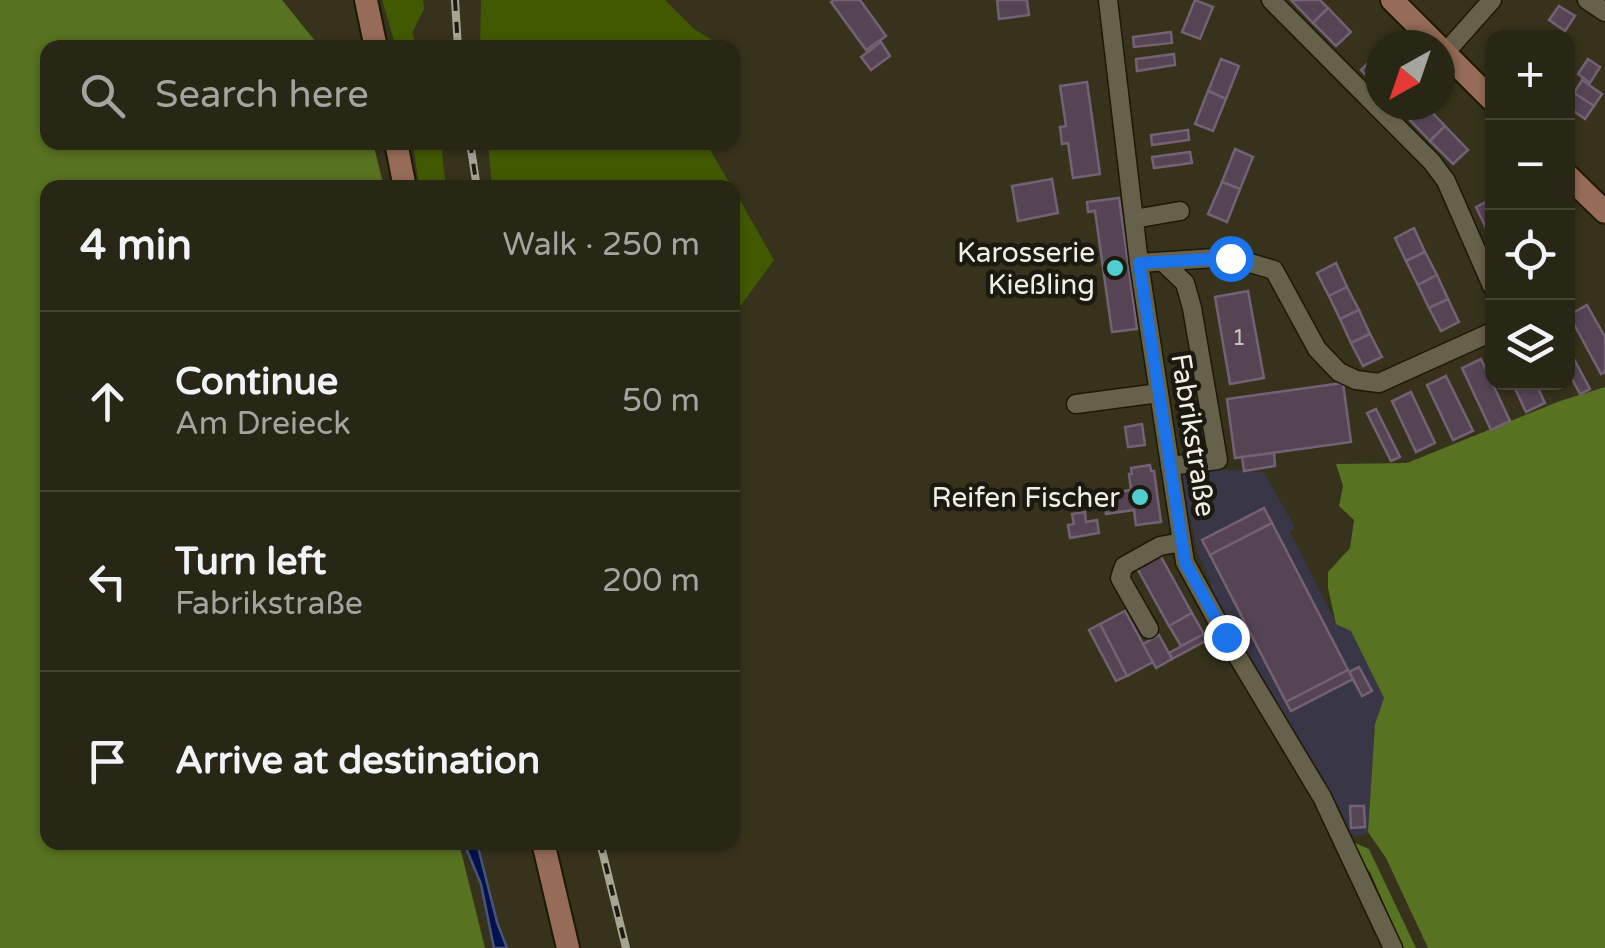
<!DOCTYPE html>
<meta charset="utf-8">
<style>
body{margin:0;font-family:"Varela Round",sans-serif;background:#343222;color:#f1f3f6}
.controls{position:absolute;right:30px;top:30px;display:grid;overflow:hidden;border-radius:20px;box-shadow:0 2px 8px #0004}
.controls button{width:90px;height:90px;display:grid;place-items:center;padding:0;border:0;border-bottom:2px solid #444334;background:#282615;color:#f1f3f6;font:50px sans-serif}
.compass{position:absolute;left:1365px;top:30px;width:90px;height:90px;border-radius:50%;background:#282615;box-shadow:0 2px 8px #0004;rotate:220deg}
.stop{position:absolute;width:30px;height:30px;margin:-22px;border:8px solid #1a73e8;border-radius:50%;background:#fff}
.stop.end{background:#1a73e8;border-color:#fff;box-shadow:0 2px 10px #0008}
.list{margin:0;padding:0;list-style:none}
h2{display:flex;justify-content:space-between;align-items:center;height:130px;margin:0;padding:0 40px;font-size:42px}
h2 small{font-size:32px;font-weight:400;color:#a5a5a0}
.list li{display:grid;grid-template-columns:65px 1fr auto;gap:30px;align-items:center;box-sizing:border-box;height:180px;padding:0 40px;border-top:2px solid #444334}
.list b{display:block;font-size:38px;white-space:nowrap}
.list p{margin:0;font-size:32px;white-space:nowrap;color:#a5a5a0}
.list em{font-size:32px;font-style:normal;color:#a5a5a0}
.icon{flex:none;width:55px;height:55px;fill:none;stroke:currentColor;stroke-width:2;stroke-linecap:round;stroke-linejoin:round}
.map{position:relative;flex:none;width:1605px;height:948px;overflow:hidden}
.search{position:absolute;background:#282615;box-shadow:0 2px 8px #0004;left:40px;top:40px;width:700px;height:110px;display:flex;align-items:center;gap:25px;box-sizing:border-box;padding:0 35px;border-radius:20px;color:#a5a5a0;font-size:38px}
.panel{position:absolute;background:#282615;box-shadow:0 2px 8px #0004;left:40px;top:180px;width:700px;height:670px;border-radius:20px}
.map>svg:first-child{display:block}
</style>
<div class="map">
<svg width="1605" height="948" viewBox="0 0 1605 948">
<rect width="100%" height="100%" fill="#36321c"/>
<polygon fill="#393647" points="1197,468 1264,472 1295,528 1290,532 1336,623 1351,631 1384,698 1375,724 1368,832 1358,836 1347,833 1279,718 1211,590 1210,580 1199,557 1190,517 1186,516 1178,471"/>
<g fill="#415a02">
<polygon points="382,0 423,0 424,9 412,33 417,47 396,47"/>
<polygon points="481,0 665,0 694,29 724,47 480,47"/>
<polygon points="413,143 441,143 446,187 419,187"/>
<polygon points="488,143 706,143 732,187 492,187"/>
<polygon points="733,188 774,260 733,316 732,316"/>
</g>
<g fill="#577220">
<polygon points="0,0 282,0 320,47 48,48 48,142 373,143 384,187 48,188 48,842 459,843 485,948 0,948"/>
<polygon points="1605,387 1605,948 1428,948 1386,858 1368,832 1375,724 1384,698 1351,631 1336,624 1328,588 1328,572 1350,548 1354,520 1339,506 1343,486 1336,464 1407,463 1560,401"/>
<polygon points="1355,843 1369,849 1416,948 1403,948 1371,874 1353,847"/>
</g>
<polygon fill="#01124e" stroke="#49547a" stroke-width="2.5" points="464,843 477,843 497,922 507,948 494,948 481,884"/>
<g fill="#564454" stroke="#746173" stroke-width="2.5">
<polygon points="834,0 860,0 886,36 866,50 831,2"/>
<polygon points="997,0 1027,0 1029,15 999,19"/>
<polygon points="1195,0 1213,7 1200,39 1182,32"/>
<polygon points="1291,0 1320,0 1328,8 1313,23"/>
<polygon points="1559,6 1575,16 1565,31 1549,20"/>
<polygon points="1328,8 1351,32 1336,46 1313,23"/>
<polygon points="1171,32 1172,43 1134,47 1133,37"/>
<polygon points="881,42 890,56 871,70 861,57"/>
<polygon points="1174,54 1175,65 1137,71 1136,59"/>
<polygon points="1376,55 1380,59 1380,90 1361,70"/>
<polygon points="1221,59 1239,66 1226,99 1208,91"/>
<polygon points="1588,59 1600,67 1590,83 1578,74"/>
<polygon points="1582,80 1602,94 1594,106 1574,93"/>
<polygon points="1087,82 1100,174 1073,178 1068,143 1062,144 1060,127 1066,126 1060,86"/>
<polygon points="1208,91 1226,99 1213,131 1195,124"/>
<polygon points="1574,93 1594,106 1585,119 1568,107 1568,102"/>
<polygon points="1420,105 1425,105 1445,126 1430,141 1407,117"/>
<polygon points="1445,126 1468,150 1453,164 1430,141"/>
<polygon points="1188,130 1189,140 1152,145 1151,135"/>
<polygon points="1235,149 1253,157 1240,189 1222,182"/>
<polygon points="1190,152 1192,163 1154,168 1152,157"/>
<polygon points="1052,179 1058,213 1018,221 1012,186"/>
<polygon points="1222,182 1240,189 1227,222 1208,214"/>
<polygon points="1119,198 1137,329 1112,332 1095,211 1088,212 1087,202"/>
<polygon points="1492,199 1492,227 1487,230 1476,207"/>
<polygon points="1414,228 1425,252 1406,261 1395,238"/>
<polygon points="1425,252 1437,275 1418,285 1406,261"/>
<polygon points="1336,263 1347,287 1329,296 1317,273"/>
<polygon points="1437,275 1448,299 1429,308 1418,285"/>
<polygon points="1347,287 1359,310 1340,319 1329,296"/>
<polygon points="1248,291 1264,378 1230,384 1215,297"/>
<polygon points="1448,299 1459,322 1441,331 1429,308"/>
<polygon points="1587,305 1605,337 1605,372 1601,374 1569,315"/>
<polygon points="1359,310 1370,334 1351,343 1340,319"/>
<polygon points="1370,334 1382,357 1363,366 1351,343"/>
<polygon points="1568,348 1590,389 1580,394 1568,371"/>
<polygon points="1481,359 1510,421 1491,430 1462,368"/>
<polygon points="1446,376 1473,431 1453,440 1427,385"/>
<polygon points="1512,382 1535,382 1545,403 1526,412"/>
<polygon points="1343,383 1351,442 1235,458 1227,399"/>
<polygon points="1411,392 1435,443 1416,452 1392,401"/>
<polygon points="1376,409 1400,457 1391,461 1367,413"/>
<polygon points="1142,424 1145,445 1128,447 1125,427"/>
<polygon points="1274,453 1275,466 1244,471 1242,457"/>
<polygon points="1150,465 1151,471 1154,471 1161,522 1136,525 1134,510 1106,514 1103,494 1131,490 1129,474 1132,474 1131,468"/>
<polygon points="1264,508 1272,523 1210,555 1202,540"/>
<polygon points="1085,512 1086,522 1097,520 1099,533 1070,538 1068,525 1074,524 1072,514"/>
<polygon points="1272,523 1348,670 1286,702 1210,555"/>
<polygon points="1160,555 1192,613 1169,626 1137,568"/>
<polygon points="1125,611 1153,662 1127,676 1100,624"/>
<polygon points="1192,613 1204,634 1181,646 1169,626"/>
<polygon points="1100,624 1127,676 1116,681 1089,630"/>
<polygon points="1204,634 1207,640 1172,659 1169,653"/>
<polygon points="1159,635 1172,659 1156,668 1143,644"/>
<polygon points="1359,667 1372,691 1362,696 1349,672"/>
<polygon points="1348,670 1353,679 1291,711 1286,702"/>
<polygon points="1350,806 1364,806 1365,827 1351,828"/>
</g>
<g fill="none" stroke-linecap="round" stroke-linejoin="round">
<g stroke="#1e1905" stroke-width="21">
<g id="minor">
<polyline points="1108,0 1139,263 1185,562 1226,637 1322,797 1393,948"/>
<polyline points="1271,0 1432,162 1446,181 1492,286"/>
<polyline points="1587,0 1605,12"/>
<polyline points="1445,53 1492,0"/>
<polyline points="1134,219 1180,211"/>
<polyline points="1163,262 1185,283 1192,308 1218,460 1170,466"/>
<polyline points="1139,263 1230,257 1274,270 1317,349 1339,372 1356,380 1379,383 1492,332"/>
<polyline points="1076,404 1159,393"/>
<polyline points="1149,629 1120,578 1124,566 1160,546 1182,542"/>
</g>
</g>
<g stroke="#1e1905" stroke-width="26">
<g id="major">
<polyline points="366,0 376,48"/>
<polyline points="1392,0 1437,45"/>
<polyline points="1440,48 1492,100"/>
<polyline points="396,142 405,188"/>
<polyline points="1568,176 1605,212"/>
<polyline points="543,842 568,948"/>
</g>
</g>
<use href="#minor" stroke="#66614a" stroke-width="18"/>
<use href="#major" stroke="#966c58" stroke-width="22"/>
<g stroke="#a6a493" stroke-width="8">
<g id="rail">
<polyline points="455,0 458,48"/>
<polyline points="470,142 477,188"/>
<polyline points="600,842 626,948"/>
</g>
</g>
<use href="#rail" stroke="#1b1910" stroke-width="4" stroke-dasharray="11" stroke-linecap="butt"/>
</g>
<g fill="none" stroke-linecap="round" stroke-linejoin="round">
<polyline stroke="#1a73e8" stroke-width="12" points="1226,637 1185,562 1139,263 1230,258"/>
</g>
<g fill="#52cdcf" stroke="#1b1910" stroke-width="4">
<circle cx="1115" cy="268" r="10"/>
<circle cx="1140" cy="497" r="10"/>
</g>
<g text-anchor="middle" stroke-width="9" stroke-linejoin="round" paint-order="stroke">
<g font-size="22" fill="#cac4be">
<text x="1239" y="345">1</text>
</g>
<g font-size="28" fill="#f1efe2" stroke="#1b1910" text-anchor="end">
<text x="1095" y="262">Karosserie<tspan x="1095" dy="32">Kießling</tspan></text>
<text x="1120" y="507">Reifen Fischer</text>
</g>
<g font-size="28" fill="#f1efe2" stroke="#1b1910">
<text transform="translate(1194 435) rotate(81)" y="10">Fabrikstraße</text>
</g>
</g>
</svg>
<div class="controls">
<button>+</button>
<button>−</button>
<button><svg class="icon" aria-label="locate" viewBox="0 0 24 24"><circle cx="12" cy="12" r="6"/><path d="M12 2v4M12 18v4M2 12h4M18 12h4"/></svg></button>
<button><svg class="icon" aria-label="layers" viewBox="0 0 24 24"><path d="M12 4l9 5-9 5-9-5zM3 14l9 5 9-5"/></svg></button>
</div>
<svg class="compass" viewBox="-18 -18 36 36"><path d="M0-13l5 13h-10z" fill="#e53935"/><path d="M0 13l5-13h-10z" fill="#a5a5a0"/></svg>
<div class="stop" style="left:1230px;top:258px"></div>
<div class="stop end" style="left:1226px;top:637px"></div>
<div class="search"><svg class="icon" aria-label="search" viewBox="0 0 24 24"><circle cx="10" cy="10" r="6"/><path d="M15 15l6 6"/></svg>Search here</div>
<section class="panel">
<h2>4 min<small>Walk · 250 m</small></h2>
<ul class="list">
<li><svg class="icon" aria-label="ahead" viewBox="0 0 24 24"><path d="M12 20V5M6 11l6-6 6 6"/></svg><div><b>Continue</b><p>Am Dreieck</p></div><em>50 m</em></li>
<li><svg class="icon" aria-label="left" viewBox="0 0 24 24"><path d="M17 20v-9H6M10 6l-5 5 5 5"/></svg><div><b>Turn left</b><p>Fabrikstraße</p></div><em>200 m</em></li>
<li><svg class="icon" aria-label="arrive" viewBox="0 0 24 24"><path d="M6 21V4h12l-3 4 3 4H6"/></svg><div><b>Arrive at destination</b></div></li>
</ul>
</section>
</div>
